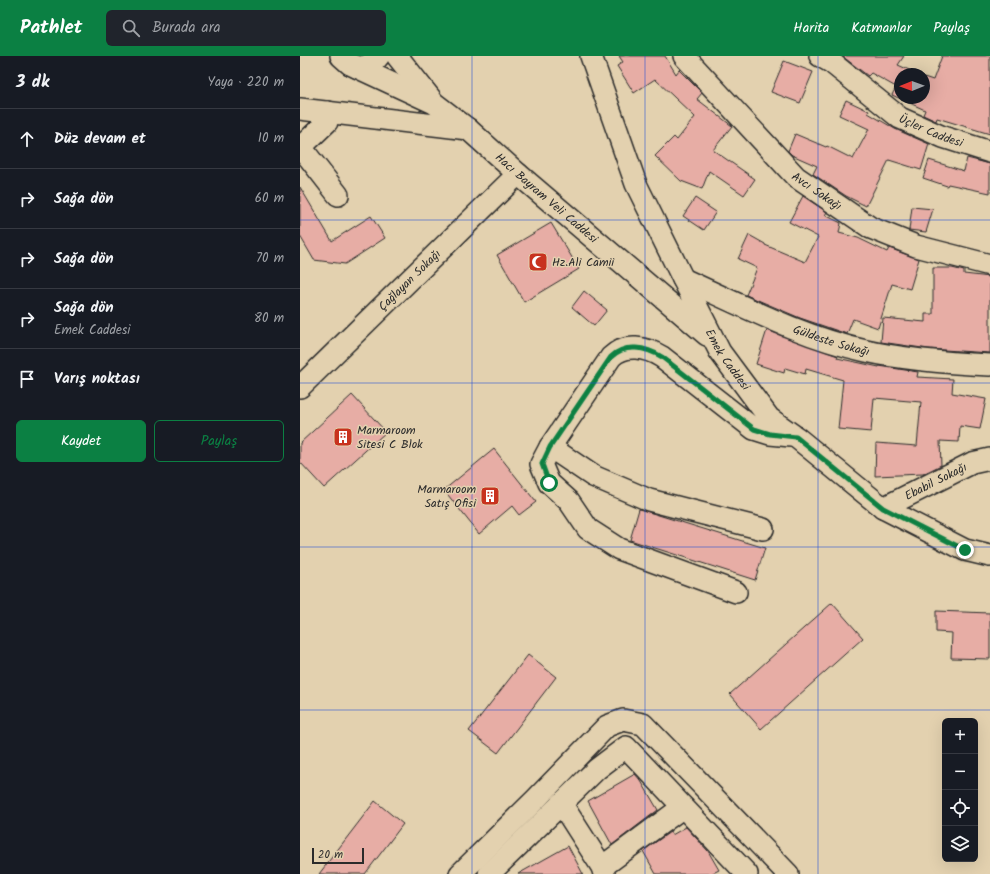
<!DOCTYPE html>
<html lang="tr">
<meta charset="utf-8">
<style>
body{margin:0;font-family:Kalam,sans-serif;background:#20242c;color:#f1f3f6}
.controls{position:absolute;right:12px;bottom:12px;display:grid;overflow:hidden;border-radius:6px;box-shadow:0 4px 16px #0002}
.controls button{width:36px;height:36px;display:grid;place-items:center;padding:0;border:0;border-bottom:1px solid #363941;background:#171b24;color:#f1f3f6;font:20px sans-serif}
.compass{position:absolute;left:594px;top:12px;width:36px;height:36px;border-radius:50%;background:#171b24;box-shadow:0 4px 16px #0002;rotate:269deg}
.scale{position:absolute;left:12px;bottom:10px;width:52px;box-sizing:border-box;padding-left:4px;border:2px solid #2b2b2b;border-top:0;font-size:11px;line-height:14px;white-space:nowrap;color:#2b2b2b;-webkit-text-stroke:3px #e3d1af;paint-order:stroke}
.stop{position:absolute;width:12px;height:12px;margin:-9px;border:3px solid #0b8043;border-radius:50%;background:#fff}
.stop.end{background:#0b8043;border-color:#fff;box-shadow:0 1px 4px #0008}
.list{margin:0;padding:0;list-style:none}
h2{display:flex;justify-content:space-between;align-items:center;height:52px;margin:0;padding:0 16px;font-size:17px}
h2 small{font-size:13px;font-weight:400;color:#9ea1a6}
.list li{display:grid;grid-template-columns:26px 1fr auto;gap:12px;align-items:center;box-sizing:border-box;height:60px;padding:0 16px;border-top:1px solid #363941}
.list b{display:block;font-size:15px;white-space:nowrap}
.list p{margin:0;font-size:13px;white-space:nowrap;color:#9ea1a6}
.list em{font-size:13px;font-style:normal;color:#9ea1a6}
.actions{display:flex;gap:8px;padding:12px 16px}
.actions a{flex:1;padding:9px 0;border:1px solid #0b8043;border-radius:6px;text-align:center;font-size:14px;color:#0b8043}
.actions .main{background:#0b8043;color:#fff}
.icon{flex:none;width:22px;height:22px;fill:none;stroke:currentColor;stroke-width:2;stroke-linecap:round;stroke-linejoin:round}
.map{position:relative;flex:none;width:690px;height:818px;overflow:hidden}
header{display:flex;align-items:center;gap:24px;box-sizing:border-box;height:56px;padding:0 20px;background:#0b8043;color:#fff}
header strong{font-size:19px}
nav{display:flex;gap:22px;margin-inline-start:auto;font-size:14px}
.search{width:280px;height:36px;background:#20242c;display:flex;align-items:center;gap:10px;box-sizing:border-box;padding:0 14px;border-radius:6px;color:#9ea1a6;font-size:15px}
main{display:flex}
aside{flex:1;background:#171b24}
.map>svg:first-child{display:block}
</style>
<header>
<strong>Pathlet</strong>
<div class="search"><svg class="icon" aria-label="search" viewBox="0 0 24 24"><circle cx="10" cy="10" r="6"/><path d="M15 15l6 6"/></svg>Burada ara</div>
<nav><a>Harita</a><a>Katmanlar</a><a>Paylaş</a></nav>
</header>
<main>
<aside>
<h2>3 dk<small>Yaya · 220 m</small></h2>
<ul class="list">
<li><svg class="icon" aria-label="ahead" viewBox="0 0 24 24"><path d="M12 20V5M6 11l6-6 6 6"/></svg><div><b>Düz devam et</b></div><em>10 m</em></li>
<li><svg class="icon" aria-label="right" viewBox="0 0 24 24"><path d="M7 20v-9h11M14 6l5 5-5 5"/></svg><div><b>Sağa dön</b></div><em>60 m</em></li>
<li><svg class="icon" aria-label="right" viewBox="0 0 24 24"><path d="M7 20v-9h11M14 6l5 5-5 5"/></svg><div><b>Sağa dön</b></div><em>70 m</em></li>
<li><svg class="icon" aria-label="right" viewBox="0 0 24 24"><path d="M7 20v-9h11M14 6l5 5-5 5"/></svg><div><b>Sağa dön</b><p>Emek Caddesi</p></div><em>80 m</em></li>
<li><svg class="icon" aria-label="arrive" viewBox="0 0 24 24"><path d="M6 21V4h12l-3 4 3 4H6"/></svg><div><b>Varış noktası</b></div></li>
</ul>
<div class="actions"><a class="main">Kaydet</a><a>Paylaş</a></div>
</aside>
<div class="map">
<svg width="690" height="818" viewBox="0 0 690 818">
<rect width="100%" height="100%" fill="#e3d1af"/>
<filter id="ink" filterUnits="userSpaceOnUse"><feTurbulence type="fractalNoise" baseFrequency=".025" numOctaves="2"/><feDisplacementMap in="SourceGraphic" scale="8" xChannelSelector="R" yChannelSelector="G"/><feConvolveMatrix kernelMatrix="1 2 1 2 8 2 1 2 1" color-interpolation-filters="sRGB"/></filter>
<g filter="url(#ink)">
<g fill="#e7ada5" stroke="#2b2b2b">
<polygon points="319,0 365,0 376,18 379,14 402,37 397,43 432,70 413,94 455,123 444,139 409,115 402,133 381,125 355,100 374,81 377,84 395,61 355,23 334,37 317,10 323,6"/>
<polygon points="542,0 604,0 598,9 618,18 600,18 600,42 624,42 624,21 633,24 642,0 690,0 690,78 637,62 636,65 623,59 625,54 592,39 596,31 571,17 568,20"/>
<polygon points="484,5 513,16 500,47 471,36"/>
<polygon points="546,44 569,55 568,57 595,73 629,88 621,114 589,104 566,150 546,140 513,118 517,110 492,99 488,95 495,78 526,91 527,90 553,103 569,73 539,59"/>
<polygon points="667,102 690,108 690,137 648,128 647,130 623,122 629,104 664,115"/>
<polygon points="0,131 32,185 71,160 85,182 45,208 14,204 0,180"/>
<polygon points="503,140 527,156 525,159 541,167 539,177 558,182 587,196 589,192 619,203 610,233 592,228 578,272 553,263 547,278 500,262 446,239 457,212 438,203 449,179 465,188 465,189 505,206 518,181 489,166"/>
<polygon points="395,142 416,156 404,174 383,160"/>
<polygon points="612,151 633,153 626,176 609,174"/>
<polygon points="251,167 279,213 224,246 197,199"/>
<polygon points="633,212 652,212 664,215 664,218 690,221 690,297 629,293 581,286 583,262 625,266 625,258 633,258"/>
<polygon points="284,235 307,254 294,270 272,251"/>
<polygon points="467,274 538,300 537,302 579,311 579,310 618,316 617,321 653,323 652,337 686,343 680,373 660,370 659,386 640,385 641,409 623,418 575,420 576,387 617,390 621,346 574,342 571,376 538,373 543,324 506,313 505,318 485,312 484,317 456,308"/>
<polygon points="52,339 86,376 24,432 0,406 0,387"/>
<polygon points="194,393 236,446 219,459 212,450 179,478 144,434"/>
<polygon points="339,453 465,492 455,524 330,484"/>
<polygon points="532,547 563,582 461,673 430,638"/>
<polygon points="636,555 690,557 690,603 651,602 652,577 636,576"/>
<polygon points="228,599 256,621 198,697 169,675"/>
<polygon points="335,718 341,725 358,754 312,789 288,745"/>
<polygon points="75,745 103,768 65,818 19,818"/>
<polygon points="386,771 408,795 419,814 411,818 356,818 343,795 370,776 372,779"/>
<polygon points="268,790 283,818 218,818"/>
</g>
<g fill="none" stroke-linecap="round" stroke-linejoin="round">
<g stroke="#2b2b2b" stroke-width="24">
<g id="minor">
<path id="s1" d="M41,0L50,8L134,47L168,73L218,118L407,279"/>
<polyline points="97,0 131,43"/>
<path id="s2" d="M291,0L336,128L383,223L420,296L469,362L496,381L583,452L665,494L690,500"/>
<path id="s3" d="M384,0L496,121L571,172L616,190L690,209"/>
<path id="s4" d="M520,0L532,7L600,62L643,81L690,96"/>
<path d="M57,11C66,11 73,8 79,0"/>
<polyline points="0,53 168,73"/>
<polyline points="0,90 38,139"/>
<polyline points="1,91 27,66 28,56"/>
<path id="s5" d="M383,223C443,250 502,281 566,295C606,304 649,307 690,309"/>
<path id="s6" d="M0,331L218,118"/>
<polyline points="250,391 293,420 349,444 463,473"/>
<path id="s7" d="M583,452L672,407L690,403"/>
<path d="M436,536L319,493L288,473L269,445L249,427L241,408L250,391L311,301C325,287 346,291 362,301L454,373L470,378L491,380"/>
<polyline points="261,747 302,811 304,818"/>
<polyline points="302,811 383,751"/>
<polyline points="160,818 236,743 307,670 323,664 343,668 488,818"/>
<polyline points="189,818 297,713 326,691 447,818"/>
</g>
</g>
<use href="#minor" stroke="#e3d1af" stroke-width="21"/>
</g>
</g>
<g fill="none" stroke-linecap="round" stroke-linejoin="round" filter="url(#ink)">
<path stroke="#0b8043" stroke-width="5" d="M249,427L242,408L250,391L311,301C325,287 346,291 362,301L454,373L470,378L496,381L583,452L665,494"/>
</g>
<path fill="none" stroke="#1d4ed8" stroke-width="1" stroke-opacity="0.55" d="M172,0V818M345,0V818M518,0V818M0,164H690M0,327H690M0,491H690M0,654H690"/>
<defs>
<g id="mosque-square" transform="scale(1)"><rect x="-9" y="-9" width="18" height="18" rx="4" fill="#c8321e" stroke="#e3d1af"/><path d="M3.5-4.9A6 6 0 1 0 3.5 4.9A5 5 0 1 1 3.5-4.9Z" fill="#fff"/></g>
<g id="building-square" transform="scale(1)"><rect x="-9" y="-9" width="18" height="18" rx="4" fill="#c8321e" stroke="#e3d1af"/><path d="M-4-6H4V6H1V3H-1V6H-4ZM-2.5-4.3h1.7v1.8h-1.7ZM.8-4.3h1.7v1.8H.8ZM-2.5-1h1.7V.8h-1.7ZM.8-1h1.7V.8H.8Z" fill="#fff"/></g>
</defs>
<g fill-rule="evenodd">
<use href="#mosque-square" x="238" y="206"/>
<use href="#building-square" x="43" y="381"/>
<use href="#building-square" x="190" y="440"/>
</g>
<g text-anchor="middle" stroke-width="3" stroke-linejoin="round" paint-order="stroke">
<g font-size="12" fill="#2b2b2b" stroke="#e3d1af">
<text dy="4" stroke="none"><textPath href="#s4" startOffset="135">Üçler Caddesi</textPath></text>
<text dy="4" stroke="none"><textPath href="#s3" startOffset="190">Avcı Sokağı</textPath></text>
<text dy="4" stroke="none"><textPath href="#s1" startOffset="252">Hacı Bayram Veli Caddesi</textPath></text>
<text dy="4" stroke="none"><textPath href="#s6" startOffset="153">Çağlayan Sokağı</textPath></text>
<text dy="4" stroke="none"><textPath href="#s5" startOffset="161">Güldeste Sokağı</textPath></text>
<text dy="4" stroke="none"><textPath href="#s2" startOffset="334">Emek Caddesi</textPath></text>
<text dy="4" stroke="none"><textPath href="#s7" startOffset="59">Ebabil Sokağı</textPath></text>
</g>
<g font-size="12" fill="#2b2b2b" stroke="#e3d1af" text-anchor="start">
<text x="252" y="210">Hz.Ali Camii</text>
<text x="57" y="378">Marmaroom<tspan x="57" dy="14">Sitesi C Blok</tspan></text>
<text x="176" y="437" text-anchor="end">Marmaroom<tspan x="176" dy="14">Satış Ofisi</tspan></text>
</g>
</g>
</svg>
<div class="controls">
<button>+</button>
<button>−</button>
<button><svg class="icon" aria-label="locate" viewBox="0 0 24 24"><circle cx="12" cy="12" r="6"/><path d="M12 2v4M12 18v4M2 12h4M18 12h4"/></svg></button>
<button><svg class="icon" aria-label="layers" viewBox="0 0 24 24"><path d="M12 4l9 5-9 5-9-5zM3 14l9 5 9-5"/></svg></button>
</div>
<svg class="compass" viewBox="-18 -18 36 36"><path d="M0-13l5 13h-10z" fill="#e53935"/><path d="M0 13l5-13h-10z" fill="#9ea1a6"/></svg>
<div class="scale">20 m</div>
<div class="stop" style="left:249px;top:427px"></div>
<div class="stop end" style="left:665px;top:494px"></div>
</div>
</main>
